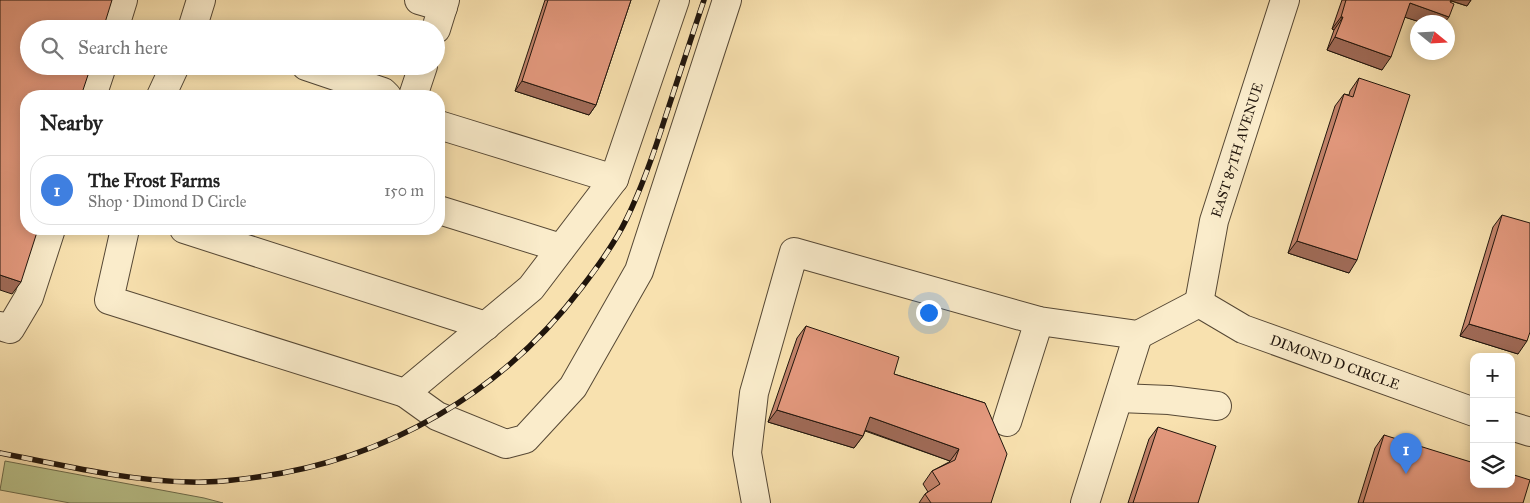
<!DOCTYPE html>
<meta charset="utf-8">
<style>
body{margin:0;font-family:"IM FELL Great Primer",serif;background:#f2f2f2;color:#222}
.controls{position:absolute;right:15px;bottom:15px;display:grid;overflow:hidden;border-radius:10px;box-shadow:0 2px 12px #0003}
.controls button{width:45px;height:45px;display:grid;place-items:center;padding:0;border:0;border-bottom:1px solid #e0e0e0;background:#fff;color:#222;font:25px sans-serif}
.compass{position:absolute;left:1410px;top:15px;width:45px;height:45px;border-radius:50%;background:#fff;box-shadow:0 2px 12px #0003;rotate:108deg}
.you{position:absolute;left:928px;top:312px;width:18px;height:18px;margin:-12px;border:4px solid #fff;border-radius:50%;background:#1a73e8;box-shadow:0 0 0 8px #1a73e833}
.badge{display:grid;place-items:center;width:32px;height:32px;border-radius:50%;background:#1a73e8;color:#fff;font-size:16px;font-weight:700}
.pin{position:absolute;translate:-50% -41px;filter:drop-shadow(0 1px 2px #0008)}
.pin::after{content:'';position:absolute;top:26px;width:18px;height:15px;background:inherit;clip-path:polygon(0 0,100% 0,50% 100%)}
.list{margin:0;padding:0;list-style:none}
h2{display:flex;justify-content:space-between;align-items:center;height:65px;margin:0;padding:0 20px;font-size:21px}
h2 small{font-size:16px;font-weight:400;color:#767676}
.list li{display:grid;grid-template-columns:32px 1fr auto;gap:15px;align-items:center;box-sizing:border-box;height:70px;margin:0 10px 10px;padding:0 10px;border:1px solid #e0e0e0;border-radius:20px}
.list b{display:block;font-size:19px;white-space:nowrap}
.list p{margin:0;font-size:16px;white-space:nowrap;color:#767676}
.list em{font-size:16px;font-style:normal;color:#767676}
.icon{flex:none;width:28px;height:28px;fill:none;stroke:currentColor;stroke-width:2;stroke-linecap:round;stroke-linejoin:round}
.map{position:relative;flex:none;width:1530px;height:503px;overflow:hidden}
.search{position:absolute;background:#fff;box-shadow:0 2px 12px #0003;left:20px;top:20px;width:425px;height:55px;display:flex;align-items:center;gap:12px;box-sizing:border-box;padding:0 18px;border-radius:28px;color:#767676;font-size:19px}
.panel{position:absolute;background:#fff;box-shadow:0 2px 12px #0003;left:20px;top:90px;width:425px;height:145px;border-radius:20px}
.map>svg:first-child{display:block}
</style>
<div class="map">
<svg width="1530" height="503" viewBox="0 0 1530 503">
<rect width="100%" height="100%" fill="#f8e1af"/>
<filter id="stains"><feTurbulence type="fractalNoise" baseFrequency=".004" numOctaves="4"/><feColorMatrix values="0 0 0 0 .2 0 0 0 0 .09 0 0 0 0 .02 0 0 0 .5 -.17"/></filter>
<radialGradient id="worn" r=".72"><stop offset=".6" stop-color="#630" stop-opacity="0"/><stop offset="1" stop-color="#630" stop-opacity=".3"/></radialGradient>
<polygon fill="#bac38c" stroke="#6d6c4c" points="5,461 204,498 223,503 70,503 0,490"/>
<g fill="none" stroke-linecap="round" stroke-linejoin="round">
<g stroke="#564835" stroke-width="30">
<g id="minor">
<polyline points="419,0 443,7"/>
<polyline points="114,29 123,0"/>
<polyline points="192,29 201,0"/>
<polyline points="436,29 445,0"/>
<polyline points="306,66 383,92 387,96"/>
<polyline points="92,96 102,66"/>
<polyline points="161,96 175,66"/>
<polyline points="413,96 423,66"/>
<polyline points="439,125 614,179"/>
<polyline points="439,210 561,248"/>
<polyline points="125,229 109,300 405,393 531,288 614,179 675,0"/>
<polyline points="184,229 486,326"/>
<path id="s1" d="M1199,303L1214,221L1285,0"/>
<path id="s2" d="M1199,303L1243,329L1474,412"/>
<polyline points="0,326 10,329 29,297 51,229"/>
<polyline points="405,393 437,416 506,444 525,439 573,387 639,271 727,0"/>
<polyline points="1119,398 1169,400 1217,406"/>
<polyline points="1007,422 1039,321"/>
<polyline points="1511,426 1530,432"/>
<polyline points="756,503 747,453 754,393 794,252 1039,321 1138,335 1199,303"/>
<polyline points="1085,503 1138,335"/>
</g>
</g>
<use href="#minor" stroke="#faeccb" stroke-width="28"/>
<g stroke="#20150c" stroke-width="5.5">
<path id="rail" d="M0,453C63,465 126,481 191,482C213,483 236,480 258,477C388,459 503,392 582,287C599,265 615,243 627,218C643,185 655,150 666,115C679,76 691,38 704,0"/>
</g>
<use href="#rail" stroke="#faeccb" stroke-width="4" stroke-dasharray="11" stroke-linecap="butt"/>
</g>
<g fill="#c4846c" stroke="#20150c">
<polygon points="545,0 631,0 596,105 589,115 515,91"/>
<polygon points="1342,0 1471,0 1467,6 1451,1 1445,22 1420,22 1405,17 1382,70 1327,50 1334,30 1332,29"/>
<polygon points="1359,78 1349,273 1288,253 1335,106 1344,94 1349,95 1350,91"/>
<polygon points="1502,215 1518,354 1460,336 1493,227"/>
<polygon points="806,326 894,374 985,403 991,503 919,503 925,494 928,492 923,484 932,471 949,462 950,461 865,431 863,436 854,448 768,422 797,338"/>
<polygon points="1158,427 1198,503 1128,503 1149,439"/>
<polygon points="1384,435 1523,503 1358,503 1375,448"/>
</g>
<g fill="#a06b58" stroke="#20150c">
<polygon points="1449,0 1471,0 1467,6"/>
<polygon points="1410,3 1449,17 1445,22 1420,22 1401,16"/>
<polygon points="1341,17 1343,17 1334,30 1332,29"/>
<polygon points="1335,37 1391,57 1382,70 1327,50"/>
<polygon points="522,81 596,105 589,115 515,91"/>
<polygon points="1297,241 1357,260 1349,273 1288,253"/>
<polygon points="0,275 21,282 12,294 0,290"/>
<polygon points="1469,324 1527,341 1518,354 1460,336"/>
<polygon points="777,410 863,436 854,448 768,422"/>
<polygon points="870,417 959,449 950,461 862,429"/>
</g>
<g fill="#e4997e" stroke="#20150c">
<polygon points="0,0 112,0 103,29 29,29 29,66 91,66 81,96 26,96 26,229 38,229 21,282 0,275"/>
<polygon points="548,0 631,0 596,105 522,81"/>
<polygon points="1346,0 1451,0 1450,2 1454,4 1449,17 1410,3 1391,57 1335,37 1343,17 1341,17"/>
<polygon points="1359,78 1410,95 1357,260 1297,241 1344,94 1353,97"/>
<polygon points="1502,215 1530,223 1530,332 1527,341 1469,324"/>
<polygon points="806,326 899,357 894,374 985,403 1007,454 991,503 931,503 925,494 940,484 932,471 955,460 959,449 870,417 863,436 777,410"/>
<polygon points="1158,427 1216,446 1198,503 1133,503"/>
<polygon points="1384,435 1474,463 1474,484 1511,484 1511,474 1530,480 1523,503 1363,503"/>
</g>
<g text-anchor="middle" stroke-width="4" stroke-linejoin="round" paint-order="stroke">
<g font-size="14" fill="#20150c" stroke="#faeccb">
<text dy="5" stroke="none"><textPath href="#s1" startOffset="158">EAST 87TH AVENUE</textPath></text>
<text dy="5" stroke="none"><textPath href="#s2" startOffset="149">DIMOND D CIRCLE</textPath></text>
</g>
</g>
<rect width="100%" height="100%" filter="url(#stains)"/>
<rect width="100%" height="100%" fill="url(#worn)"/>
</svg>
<div class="controls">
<button>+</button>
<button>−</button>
<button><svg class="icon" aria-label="layers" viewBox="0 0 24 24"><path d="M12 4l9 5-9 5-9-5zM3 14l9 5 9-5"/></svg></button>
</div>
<svg class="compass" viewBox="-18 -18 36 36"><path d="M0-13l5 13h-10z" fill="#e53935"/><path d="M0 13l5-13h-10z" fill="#767676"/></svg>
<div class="you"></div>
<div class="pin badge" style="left:1406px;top:474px;background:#3f7fe0">1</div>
<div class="search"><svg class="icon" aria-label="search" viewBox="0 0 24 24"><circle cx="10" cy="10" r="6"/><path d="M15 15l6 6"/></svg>Search here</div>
<section class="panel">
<h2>Nearby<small></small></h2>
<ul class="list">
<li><span class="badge" style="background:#3f7fe0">1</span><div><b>The Frost Farms</b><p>Shop · Dimond D Circle</p></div><em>150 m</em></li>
</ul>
</section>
</div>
